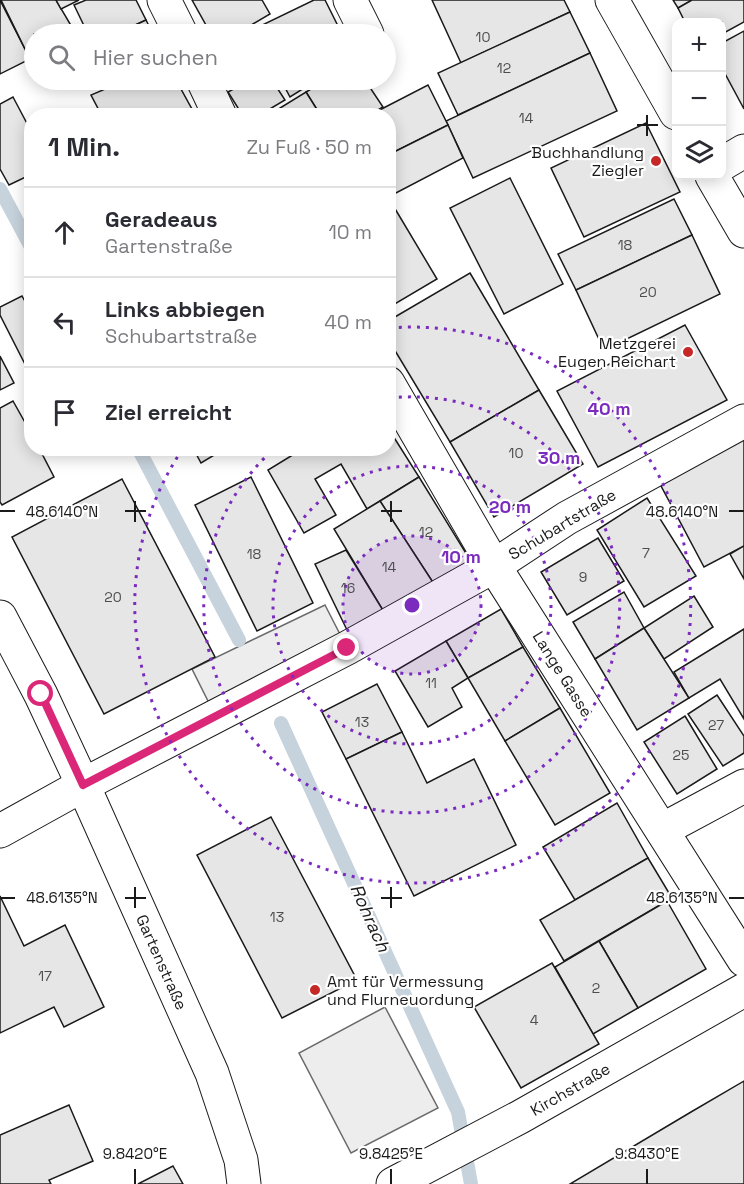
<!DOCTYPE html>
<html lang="de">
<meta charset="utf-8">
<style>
body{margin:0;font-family:"Space Grotesk",sans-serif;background:#f7f7f7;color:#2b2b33}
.controls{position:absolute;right:18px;top:18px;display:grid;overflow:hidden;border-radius:12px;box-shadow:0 3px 15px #0003}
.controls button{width:54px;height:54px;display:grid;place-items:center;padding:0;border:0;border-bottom:2px solid #e1e1e2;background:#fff;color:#2b2b33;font:30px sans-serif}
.stop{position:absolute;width:18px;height:18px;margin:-14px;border:4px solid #db2777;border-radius:50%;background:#fff}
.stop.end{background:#db2777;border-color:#fff;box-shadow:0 2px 6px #0008}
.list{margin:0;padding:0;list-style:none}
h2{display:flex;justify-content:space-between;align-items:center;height:78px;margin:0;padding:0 24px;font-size:26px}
h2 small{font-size:20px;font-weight:400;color:#7c7c81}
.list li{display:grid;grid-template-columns:39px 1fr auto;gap:18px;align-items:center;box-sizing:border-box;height:90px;padding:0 24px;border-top:2px solid #e1e1e2}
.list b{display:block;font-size:22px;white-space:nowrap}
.list p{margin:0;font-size:20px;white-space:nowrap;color:#7c7c81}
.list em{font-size:20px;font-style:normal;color:#7c7c81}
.icon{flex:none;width:33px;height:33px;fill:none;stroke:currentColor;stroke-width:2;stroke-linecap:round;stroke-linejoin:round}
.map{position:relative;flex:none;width:744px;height:1184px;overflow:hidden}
.search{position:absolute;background:#fff;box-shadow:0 3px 15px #0003;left:24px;top:24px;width:372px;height:66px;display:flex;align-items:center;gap:15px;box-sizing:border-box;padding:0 21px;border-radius:33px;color:#7c7c81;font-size:22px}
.panel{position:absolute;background:#fff;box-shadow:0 3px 15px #0003;left:24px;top:108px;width:372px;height:348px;border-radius:24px}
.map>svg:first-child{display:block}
</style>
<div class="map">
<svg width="744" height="1184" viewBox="0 0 744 1184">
<rect width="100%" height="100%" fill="#fff"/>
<g fill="#ededed" stroke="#6a6a6a" stroke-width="1.5">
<polygon points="325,605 347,648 216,717 192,669"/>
<polygon points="385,1007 438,1108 351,1153 299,1053"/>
</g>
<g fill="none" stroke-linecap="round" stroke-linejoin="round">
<g stroke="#c6d2dc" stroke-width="14">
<polyline points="0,189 32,249"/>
<polyline points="138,448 239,640"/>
<polyline points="281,723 458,1112 471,1184"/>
</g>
</g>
<g fill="#e6e6e6" stroke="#1a1a1a" stroke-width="1.5">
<polygon points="0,0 30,59 0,74"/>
<polygon points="1,0 56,0 76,34 34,34 34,56 30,59"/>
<polygon points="56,0 79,0 61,9"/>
<polygon points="86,0 136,0 146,20 116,34 88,34 74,5"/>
<polygon points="192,0 262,0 270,14 236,34 211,34"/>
<polygon points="314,0 325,0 342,34 259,34 256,28"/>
<polygon points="432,0 564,0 570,12 461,63"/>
<polygon points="673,0 692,0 678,8"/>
<polygon points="692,0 744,0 744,22 722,34 722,22 685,22 678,8"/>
<polygon points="570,12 590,53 458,115 438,73"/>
<polygon points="146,20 153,34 116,34"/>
<polygon points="744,31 744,109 722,68 722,43"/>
<polygon points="590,53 617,111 473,178 446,121"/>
<polygon points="126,80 176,80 193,111 183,116 102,116 91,95"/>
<polygon points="250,80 272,80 285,100 258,116 243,116 228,92"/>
<polygon points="281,80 317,80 290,97"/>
<polygon points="326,80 365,80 383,107 368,116 321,116 306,92"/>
<polygon points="428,85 448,125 388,155 388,116 368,116"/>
<polygon points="306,92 321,116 267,116"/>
<polygon points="13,97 32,133 32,174 9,185 0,169 0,104"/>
<polygon points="646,123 680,192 584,237 551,168"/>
<polygon points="448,125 463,158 394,194 388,184 388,155"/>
<polygon points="510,178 563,284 504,314 450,208"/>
<polygon points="388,197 437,279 388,308"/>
<polygon points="674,199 692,235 576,290 558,254"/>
<polygon points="692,235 720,294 604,350 576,290"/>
<polygon points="470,273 539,390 450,442 388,339 388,321"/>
<polygon points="22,296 32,314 32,378 0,315 0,307"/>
<polygon points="685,325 727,400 598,467 557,391"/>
<polygon points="0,356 14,383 0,390"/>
<polygon points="539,390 583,464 494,517 450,442"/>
<polygon points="13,401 32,435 32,448 39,448 54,477 2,505 0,502 0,408"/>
<polygon points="388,428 419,477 367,509 341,464 315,479 336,515 304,533 268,470 304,448 388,448"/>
<polygon points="744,439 744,546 704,567 660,484"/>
<polygon points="193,448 226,448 201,463"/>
<polygon points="251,477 313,603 257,631 195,505"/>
<polygon points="419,477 472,563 434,584 380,501"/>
<polygon points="122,479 215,657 104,714 12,537"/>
<polygon points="647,498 696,576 644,607 597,530"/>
<polygon points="380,501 434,584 384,612 334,529"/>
<polygon points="598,538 624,581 567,615 541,572"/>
<polygon points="744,546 744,579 730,554"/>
<polygon points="346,550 384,612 348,632 315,564"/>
<polygon points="624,592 644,628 595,659 573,622"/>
<polygon points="694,596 713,627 664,659 644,628"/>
<polygon points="501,609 523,647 468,678 446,641"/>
<polygon points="644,628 689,698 637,730 595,659"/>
<polygon points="744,629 744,719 720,679 689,698 674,672"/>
<polygon points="446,641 468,678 452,688 462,707 428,727 395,671"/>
<polygon points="523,647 560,708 505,741 468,678"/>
<polygon points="377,684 402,732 346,759 322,712"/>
<polygon points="717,695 744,736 744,753 723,766 688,714"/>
<polygon points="560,708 610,793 555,825 505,741"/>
<polygon points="685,716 717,769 677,794 644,742"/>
<polygon points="402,732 427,783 474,759 516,845 414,896 346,759"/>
<polygon points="617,803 648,858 575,900 543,847"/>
<polygon points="271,817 357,980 282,1018 197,855"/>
<polygon points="648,858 672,898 564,961 540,920"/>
<polygon points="0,896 24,946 65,925 104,1007 64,1027 54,1007 0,1033"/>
<polygon points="667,901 706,969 638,1008 599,941"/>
<polygon points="599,941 638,1008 593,1034 555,967"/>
<polygon points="552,963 599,1044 521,1088 474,1007"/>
<polygon points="744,1081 744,1184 570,1184 691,1112"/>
<polygon points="69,1105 93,1161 49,1180 51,1184 0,1184 0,1135"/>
<polygon points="173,1166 183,1184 138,1184"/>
</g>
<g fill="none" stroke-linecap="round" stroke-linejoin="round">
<g stroke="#1a1a1a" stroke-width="35">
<g id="minor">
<polyline points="164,0 181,34"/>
<polyline points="350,0 367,34"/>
<polyline points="612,0 676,113"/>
<polyline points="203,80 220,116"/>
<polyline points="722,164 744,151"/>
<polyline points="712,176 744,231"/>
<polyline points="388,383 494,566 744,960"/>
<polyline points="662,830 744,786"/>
<polyline points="0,831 83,785 347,648 494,566 567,518 744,421"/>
<polyline points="393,1184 520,1117 744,990"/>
</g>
</g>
<g stroke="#1a1a1a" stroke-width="35">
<polyline id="major" points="0,617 41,695 83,785 212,1073 241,1160 244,1184"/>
</g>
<use href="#minor" stroke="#fff" stroke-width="33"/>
<use href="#major" stroke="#fff" stroke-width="33"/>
</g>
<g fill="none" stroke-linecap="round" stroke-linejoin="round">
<polyline stroke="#db2777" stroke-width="8" points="41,694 83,785 347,648"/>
</g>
<path fill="none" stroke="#1a1a1a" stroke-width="2" d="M647,115V136M637,125H658M135,501V522M391,501V522M0,511H15M125,511H146M381,511H402M729,511H744M135,887V908M391,887V908M0,898H15M125,898H146M381,898H402M729,898H744M135,1169V1184M391,1169V1184M647,1169V1184"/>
<circle cx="412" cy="605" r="69" fill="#7b2cbf" fill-opacity=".12"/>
<g fill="none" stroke="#7b2cbf" stroke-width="3" stroke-dasharray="3 6">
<circle cx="412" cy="605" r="69"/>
<circle cx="412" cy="605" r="139"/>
<path d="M390 398A208 208 0 1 1 274 449"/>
<path d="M390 328A278 278 0 1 1 182 450"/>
</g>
<g fill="#c62828" stroke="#fff" stroke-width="2">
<circle cx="656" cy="161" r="6"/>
<circle cx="688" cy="352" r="6"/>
<circle cx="315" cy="990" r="6"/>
</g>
<g text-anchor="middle" stroke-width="4.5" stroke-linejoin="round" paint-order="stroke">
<g font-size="14" fill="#4d4d4d">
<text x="483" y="42">10</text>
<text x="504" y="73">12</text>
<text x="526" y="123">14</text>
<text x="625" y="250">18</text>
<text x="648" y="297">20</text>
<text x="516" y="458">10</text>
<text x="426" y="537">12</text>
<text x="646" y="558">7</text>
<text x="254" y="559">18</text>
<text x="389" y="572">14</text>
<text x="583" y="582">9</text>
<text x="348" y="593">16</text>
<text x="113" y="602">20</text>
<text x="431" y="688">11</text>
<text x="362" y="727">13</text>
<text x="716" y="730">27</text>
<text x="681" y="760">25</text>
<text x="277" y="922">13</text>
<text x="45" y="981">17</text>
<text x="596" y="993">2</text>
<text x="534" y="1025">4</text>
</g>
<g font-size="16" fill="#1a1a1a" stroke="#fff" text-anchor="end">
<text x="644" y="158">Buchhandlung<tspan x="644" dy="18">Ziegler</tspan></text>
<text x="676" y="349">Metzgerei<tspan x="676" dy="18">Eugen Reichart</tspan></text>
<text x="327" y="987" text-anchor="start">Amt für Vermessung<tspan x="327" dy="18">und Flurneuordung</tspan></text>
</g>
<g font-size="16" fill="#1a1a1a" stroke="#fff">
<text transform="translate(562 524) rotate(-31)" y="6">Schubartstraße</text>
<text transform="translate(563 674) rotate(58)" y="6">Lange Gasse</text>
<text transform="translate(162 962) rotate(66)" y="6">Gartenstraße</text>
<text transform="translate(570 1089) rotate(-30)" y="6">Kirchstraße</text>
</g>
<g font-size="18" font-style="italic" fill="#1a1a1a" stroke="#fff">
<text transform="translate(370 918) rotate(66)" y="6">Rohrach</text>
</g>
</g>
<g font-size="15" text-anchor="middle" fill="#1a1a1a" stroke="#fff" stroke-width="4.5" stroke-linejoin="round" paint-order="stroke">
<text x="62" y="517">48.6140°N</text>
<text x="682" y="517">48.6140°N</text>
<text x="62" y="903">48.6135°N</text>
<text x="682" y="903">48.6135°N</text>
<text x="135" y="1159">9.8420°E</text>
<text x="391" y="1159">9.8425°E</text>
<text x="647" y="1159">9.8430°E</text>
</g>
<circle cx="412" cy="605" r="9" fill="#7b2cbf" stroke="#fff" stroke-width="3"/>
<g font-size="18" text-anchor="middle" font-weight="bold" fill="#7b2cbf" stroke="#fff" stroke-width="4.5" stroke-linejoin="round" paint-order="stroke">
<text x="609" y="415">40 m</text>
<text x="559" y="464">30 m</text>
<text x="510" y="513">20 m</text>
<text x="461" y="563">10 m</text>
</g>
</svg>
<div class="controls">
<button>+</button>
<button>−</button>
<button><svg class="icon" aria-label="layers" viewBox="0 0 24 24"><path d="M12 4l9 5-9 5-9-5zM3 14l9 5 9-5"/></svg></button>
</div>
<div class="stop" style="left:41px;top:694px"></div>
<div class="stop end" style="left:347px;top:648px"></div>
<div class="search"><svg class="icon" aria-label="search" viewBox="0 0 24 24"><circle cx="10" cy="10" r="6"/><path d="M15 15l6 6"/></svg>Hier suchen</div>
<section class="panel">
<h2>1 Min.<small>Zu Fuß · 50 m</small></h2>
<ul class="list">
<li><svg class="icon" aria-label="ahead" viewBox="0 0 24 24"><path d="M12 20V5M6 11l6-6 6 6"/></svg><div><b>Geradeaus</b><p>Gartenstraße</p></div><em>10 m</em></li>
<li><svg class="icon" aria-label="left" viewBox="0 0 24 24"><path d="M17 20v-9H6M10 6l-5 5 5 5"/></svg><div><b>Links abbiegen</b><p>Schubartstraße</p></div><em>40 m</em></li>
<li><svg class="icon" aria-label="arrive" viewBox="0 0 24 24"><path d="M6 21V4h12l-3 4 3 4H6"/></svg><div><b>Ziel erreicht</b></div></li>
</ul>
</section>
</div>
